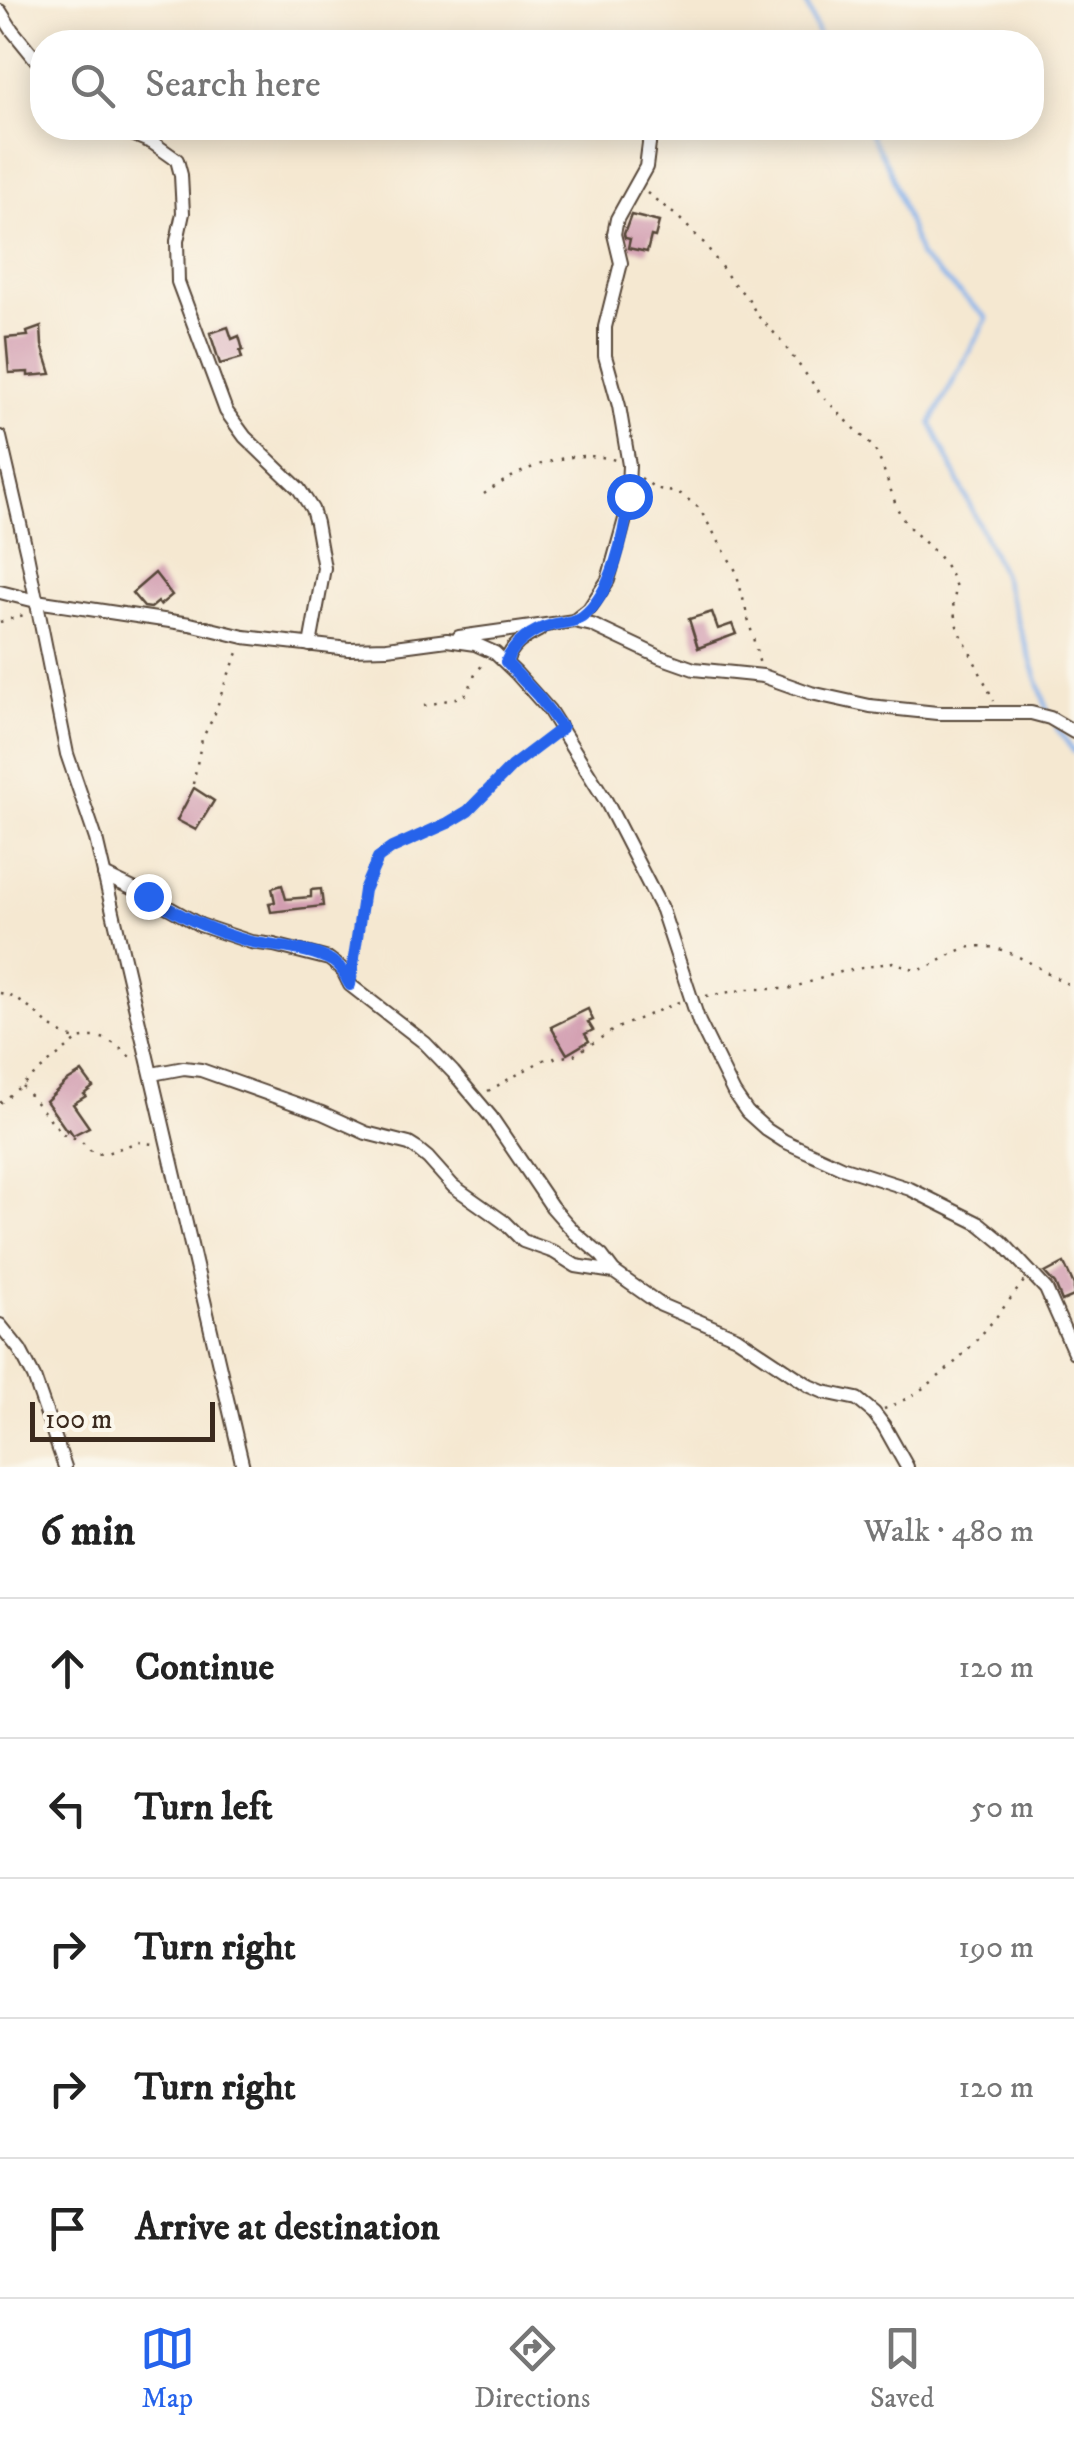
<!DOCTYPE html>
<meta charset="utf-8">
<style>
body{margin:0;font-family:"IM FELL DW Pica",serif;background:#f6f6f6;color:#222}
.scale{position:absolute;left:30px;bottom:25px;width:185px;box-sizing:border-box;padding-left:10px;border:5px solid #3b2a1e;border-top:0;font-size:28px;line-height:35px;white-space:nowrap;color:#3b2a1e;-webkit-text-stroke:8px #fbf7ec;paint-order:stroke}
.stop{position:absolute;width:30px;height:30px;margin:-22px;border:8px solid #2563eb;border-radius:50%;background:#fff}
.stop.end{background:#2563eb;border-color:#fff;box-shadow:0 2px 10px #0008}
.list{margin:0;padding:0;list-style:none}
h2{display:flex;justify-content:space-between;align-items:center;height:130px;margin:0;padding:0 40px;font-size:42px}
h2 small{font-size:32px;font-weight:400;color:#767676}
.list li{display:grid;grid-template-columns:65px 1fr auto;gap:30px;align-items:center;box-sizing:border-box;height:140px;padding:0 40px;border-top:2px solid #e0e0e0}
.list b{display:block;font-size:38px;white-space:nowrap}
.list em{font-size:32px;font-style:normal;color:#767676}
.icon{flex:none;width:55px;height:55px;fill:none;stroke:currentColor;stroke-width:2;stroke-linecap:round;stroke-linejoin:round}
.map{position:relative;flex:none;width:1074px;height:1467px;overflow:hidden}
.search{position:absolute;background:#fff;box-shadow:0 5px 25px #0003;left:30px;right:30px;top:30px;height:110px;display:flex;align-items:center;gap:25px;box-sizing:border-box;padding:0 35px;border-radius:40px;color:#767676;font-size:38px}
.sheet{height:830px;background:#fff}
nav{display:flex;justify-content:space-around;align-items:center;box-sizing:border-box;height:140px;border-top:2px solid #e0e0e0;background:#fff;font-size:28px;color:#767676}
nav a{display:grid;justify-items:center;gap:5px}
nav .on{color:#2563eb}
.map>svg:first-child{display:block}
</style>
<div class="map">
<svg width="1074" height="1467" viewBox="0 0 1074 1467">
<rect width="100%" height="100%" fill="#fbf7ec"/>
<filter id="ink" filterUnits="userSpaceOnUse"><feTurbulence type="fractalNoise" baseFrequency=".01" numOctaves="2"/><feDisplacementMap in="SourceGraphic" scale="20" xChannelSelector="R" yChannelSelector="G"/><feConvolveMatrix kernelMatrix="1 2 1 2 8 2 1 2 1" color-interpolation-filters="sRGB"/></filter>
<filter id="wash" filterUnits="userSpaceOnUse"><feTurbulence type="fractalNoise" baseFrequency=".0048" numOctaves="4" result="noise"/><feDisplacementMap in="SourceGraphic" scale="40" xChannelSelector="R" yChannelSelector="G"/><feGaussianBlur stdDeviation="2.25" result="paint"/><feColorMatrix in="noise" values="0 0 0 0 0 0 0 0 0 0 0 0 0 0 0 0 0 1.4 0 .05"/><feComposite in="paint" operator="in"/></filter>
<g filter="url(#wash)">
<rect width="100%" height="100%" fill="#f5e8d1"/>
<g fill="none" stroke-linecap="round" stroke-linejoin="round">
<g stroke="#82b1ec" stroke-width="4">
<polyline points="805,0 821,42"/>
<polyline points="867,128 890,170 920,257 987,318 931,423 1001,571 1049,715"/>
<polyline points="1056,727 1074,752"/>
</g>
</g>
<g id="blocks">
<g fill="#d29db0">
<polygon points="631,215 659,222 655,237 651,236 647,252 628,248 630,239 625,238 624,234"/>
<polygon points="41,327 42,345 51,374 28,376 28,372 9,373 6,338 28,336 27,332"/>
<polygon points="228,327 232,339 239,336 243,350 240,351 242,358 220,364 210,333"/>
<polygon points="155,573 172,595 160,605 158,602 151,608 144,607 132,593"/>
<polygon points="712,612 718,629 732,624 736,634 698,648 689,619"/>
<polygon points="194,788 214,801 196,830 177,820"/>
<polygon points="282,885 286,899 311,897 311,890 321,889 323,906 271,912 269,903 275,902 272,888"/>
<polygon points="588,1009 593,1020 588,1022 593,1030 585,1034 589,1041 567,1054 551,1027"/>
<polygon points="82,1072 93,1087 84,1094 86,1096 73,1104 89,1127 73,1135 69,1129 67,1131 46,1101 66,1082"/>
<polygon points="1064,1263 1074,1285 1074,1296 1062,1301 1055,1284 1045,1273"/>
</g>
</g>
</g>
<g filter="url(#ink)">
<use href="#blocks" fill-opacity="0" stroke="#574639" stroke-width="2.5"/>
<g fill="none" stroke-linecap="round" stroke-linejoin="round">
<g stroke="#574639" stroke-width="16">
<g id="minor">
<polyline points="0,11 12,30 42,67"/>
<polyline points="118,128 153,143 177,160 181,175 183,213 177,241 178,282 226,411 245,437 299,489 312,509 316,523 324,568 310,645"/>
<polyline points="0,437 27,554 67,754 96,839 243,1467"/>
<polyline points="0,592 36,601 190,624 244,637 349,649 387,648 447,640 475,644 495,653 516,673 549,710 606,801 662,910 699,1022 734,1093 747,1112 767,1130 784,1141 841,1167 910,1189 980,1224 1002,1242 1046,1289 1074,1352"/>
<polyline points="574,621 589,609 608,580 627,512 629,465 619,406 605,356 605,327 621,263 614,234 617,219 646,167 651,128"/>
<polyline points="459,637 574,621 592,625 660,657 694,669 763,676 811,693 870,706 937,713 1031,713 1050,718 1074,732"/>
<path d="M506,662C512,645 523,638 539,630"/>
<polyline points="104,875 148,896 200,925 251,942 274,945 329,959 342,969 350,985 425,1043 453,1072 491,1117 552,1207 575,1233 602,1256 614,1272"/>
<polyline points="152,1074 184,1068 201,1070 322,1113 366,1133 409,1144 417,1149 428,1158 453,1186 504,1222 523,1241 554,1252 576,1266 614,1272 661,1305 736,1337 810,1386 824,1392 857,1399 874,1413 884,1426 907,1467"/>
<polyline points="0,1325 20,1350 34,1377 65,1467"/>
</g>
</g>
<g stroke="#574639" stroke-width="2.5" stroke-dasharray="2.5 8" stroke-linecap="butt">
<polyline points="647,193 678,217 705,244 732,282 748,298 757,315 778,337 823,397 874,448 882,465 897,508 906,524 938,555 950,572 956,587 953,608 957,626 994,701"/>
<polyline points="641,478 655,488 681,494 699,508 736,571 760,665"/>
<path d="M484,494C521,468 570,447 615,460"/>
<polyline points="0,622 27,614"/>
<path d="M424,706L464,696C474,686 471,672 485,664"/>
<polyline points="193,784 202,739 214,716 225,683 240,648"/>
<path d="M353,965C358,933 358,868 389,850C414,835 442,829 466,812C479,803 488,791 499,780C515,763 533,747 552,734"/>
<path d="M0,993C28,998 43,1027 69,1037C77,1040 85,1037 93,1037C111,1037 121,1050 135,1061"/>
<path d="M706,996L748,989H788L841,972L893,962L917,970L922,969C939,964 955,949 972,947C1005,941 1045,974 1074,987"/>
<polyline points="22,1086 63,1134 80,1140 93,1153 104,1154 138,1142 153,1144"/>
<polyline points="488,1091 543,1060 574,1055 615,1029 679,1002"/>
<polyline points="0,1103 77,1040"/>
<path d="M884,1409C944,1386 986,1331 1024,1281"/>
</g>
<use href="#minor" stroke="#fff" stroke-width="12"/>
</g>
</g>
<g fill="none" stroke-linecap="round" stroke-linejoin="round" filter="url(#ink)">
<path stroke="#2563eb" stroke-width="12" d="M148,896C180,916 211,931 248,941C275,948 307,947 332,961C342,966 344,976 350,985L364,890L378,858L392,848L448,823L468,811L512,766L562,728L538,696L506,662C514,643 532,630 552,625C562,622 573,623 582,617C613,594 625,532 629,496"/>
</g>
</svg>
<div class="scale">100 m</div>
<div class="stop" style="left:629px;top:496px"></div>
<div class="stop end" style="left:148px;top:896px"></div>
<div class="search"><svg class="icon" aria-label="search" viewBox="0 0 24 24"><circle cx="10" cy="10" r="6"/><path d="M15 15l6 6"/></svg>Search here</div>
</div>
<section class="sheet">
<h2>6 min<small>Walk · 480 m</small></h2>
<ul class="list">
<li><svg class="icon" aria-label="ahead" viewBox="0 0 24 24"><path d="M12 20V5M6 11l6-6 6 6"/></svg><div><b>Continue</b></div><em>120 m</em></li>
<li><svg class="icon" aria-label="left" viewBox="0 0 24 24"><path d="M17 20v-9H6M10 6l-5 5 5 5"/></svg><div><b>Turn left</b></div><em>50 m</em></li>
<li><svg class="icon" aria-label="right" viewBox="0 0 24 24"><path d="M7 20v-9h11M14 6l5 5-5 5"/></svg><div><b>Turn right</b></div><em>190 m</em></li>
<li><svg class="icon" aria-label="right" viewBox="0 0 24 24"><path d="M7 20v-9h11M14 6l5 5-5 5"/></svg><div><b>Turn right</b></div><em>120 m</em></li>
<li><svg class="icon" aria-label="arrive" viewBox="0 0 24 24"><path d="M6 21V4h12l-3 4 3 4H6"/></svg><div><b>Arrive at destination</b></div></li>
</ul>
</section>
<nav>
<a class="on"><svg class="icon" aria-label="map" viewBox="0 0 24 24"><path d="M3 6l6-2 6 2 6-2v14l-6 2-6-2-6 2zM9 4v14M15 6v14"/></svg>Map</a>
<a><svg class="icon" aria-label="directions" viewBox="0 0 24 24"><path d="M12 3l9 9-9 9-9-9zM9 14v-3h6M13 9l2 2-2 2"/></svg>Directions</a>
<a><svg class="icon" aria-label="saved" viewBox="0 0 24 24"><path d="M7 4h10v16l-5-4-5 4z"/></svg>Saved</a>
</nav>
